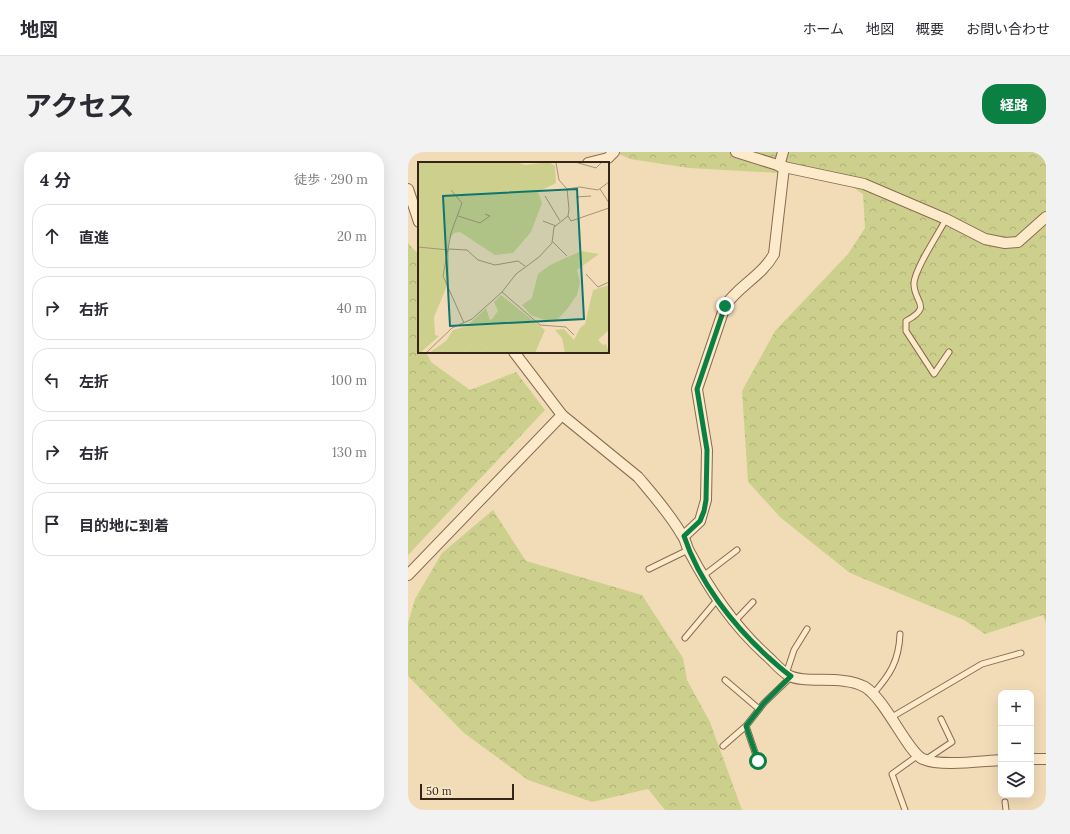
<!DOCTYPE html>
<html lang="ja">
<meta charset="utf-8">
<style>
body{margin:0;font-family:Lora,"Noto Sans JP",serif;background:#f2f2f3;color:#2b2b33}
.controls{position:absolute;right:12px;bottom:12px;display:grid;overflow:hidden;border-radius:8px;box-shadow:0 4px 16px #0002}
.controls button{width:36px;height:36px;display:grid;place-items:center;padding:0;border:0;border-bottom:1px solid #e1e1e2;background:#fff;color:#2b2b33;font:20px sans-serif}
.scale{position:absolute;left:12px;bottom:10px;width:94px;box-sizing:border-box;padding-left:4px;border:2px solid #362419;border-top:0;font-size:11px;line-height:14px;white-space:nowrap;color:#362419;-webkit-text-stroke:3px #f8e7c8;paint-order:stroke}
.stop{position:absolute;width:12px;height:12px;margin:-9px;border:3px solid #0b8043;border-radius:50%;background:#fff}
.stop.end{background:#0b8043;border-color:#fff;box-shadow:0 1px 4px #0008}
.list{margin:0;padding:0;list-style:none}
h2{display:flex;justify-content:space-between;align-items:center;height:52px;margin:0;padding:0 16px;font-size:17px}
h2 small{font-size:13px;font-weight:400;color:#7c7c81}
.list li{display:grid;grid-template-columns:26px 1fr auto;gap:12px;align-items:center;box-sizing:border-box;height:64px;margin:0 8px 8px;padding:0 8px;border:1px solid #e1e1e2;border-radius:16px}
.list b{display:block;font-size:15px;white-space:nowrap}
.list em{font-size:13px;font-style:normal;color:#7c7c81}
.icon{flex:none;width:22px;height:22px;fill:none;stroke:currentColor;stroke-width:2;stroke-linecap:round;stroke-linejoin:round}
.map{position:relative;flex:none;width:638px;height:658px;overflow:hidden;border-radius:16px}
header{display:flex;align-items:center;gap:24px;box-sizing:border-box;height:56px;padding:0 20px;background:#fff;border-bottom:1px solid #e1e1e2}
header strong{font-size:19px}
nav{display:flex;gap:22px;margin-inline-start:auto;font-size:14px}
.intro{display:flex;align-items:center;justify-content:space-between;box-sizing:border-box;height:96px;padding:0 24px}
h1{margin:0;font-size:28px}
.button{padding:10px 18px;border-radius:16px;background:#0b8043;color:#fff;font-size:14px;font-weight:700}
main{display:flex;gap:24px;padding:0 24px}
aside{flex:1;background:#fff;border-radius:16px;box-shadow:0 4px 16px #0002}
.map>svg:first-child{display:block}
</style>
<header>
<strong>地図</strong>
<nav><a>ホーム</a><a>地図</a><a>概要</a><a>お問い合わせ</a></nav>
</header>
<div class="intro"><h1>アクセス</h1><a class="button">経路</a></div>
<main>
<aside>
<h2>4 分<small>徒歩 · 290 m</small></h2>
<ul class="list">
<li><svg class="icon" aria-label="ahead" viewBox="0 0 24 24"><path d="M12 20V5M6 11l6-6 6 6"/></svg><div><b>直進</b></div><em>20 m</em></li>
<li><svg class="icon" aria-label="right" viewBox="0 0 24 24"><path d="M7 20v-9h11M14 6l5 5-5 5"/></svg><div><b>右折</b></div><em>40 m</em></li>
<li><svg class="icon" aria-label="left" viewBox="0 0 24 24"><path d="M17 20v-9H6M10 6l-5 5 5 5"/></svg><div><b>左折</b></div><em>100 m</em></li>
<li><svg class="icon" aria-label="right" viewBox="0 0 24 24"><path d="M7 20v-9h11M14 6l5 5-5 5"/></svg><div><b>右折</b></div><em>130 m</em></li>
<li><svg class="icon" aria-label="arrive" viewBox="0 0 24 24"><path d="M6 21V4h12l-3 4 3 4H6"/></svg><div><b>目的地に到着</b></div></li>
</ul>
</aside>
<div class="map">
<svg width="638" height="658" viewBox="0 0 638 658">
<defs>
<pattern id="forest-crowns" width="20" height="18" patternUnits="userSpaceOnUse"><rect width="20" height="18" fill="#cdd08c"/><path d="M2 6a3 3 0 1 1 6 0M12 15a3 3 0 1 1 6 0" fill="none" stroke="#b1b278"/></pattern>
</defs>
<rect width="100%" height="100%" fill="#f2dcb8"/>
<g fill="url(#forest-crowns)">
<polygon points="206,0 638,0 638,471 635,463 577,482 556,468 442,421 373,366 340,330 334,239 367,179 440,102 457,76 455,42 420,19 371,21 281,16 222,7"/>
<polygon points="0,91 11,103 11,200 18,200 23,210 62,238 108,220 137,258 0,403"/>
<polygon points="85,358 118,409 234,443 275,506 279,528 302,570 334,658 257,658 240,637 184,650 120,628 56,581 0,524 0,471 7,447 34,401"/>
</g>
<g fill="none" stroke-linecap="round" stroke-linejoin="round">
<g stroke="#896b52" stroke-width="7">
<g id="service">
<path d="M538,67C531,81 507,116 506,131C505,150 526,154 498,169V179L526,222L541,200"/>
<polyline points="241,417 280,398"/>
<polyline points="295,424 329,398"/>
<polyline points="326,470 345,450"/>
<polyline points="277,486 309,448"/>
<polyline points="378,522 386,498 399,477"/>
<polyline points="317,528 351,557"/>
<path d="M464,543C482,523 491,509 492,482"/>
<polyline points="484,565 574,512 613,501"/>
<polyline points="338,574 350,609"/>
<polyline points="315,594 338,574 356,551 383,525"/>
<polyline points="517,608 544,590 533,567"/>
<polyline points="597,650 598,658"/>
<polyline points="497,658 484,622 509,604"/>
</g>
</g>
<g stroke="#896b52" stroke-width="12">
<g id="minor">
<polyline points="328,0 376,15 456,32 538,67 577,87 597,91 610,90 638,65"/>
<polyline points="180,11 200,6 206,0"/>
<polyline points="371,14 375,0"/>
<polyline points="0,37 11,70"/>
<path d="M106,200L154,263L230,325C246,344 262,362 274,383C278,388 278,394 281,399C302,439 325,473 358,503C365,509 372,518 380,523C397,533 433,522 457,535C478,548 500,601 515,607C533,615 573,609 593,608"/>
<path d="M276,384L292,369L298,348L299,298L289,237L317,154C330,134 354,124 366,102L376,15"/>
<polyline points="0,423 154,263"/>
<polyline points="623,607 638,607"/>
</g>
</g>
<use href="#service" stroke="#fceacb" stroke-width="5"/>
<use href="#minor" stroke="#fceacb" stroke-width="10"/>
</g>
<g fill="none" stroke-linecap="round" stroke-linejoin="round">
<path stroke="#0b8043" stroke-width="5" d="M317,154L289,237L299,298L298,348L296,359L292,369L276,384C291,430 325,473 360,505C367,511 375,519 383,524L356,551L338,574L350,609"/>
</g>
<g transform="translate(10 10)">
<rect width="191" height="191" fill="#f2dcb8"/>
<path d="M58,181H63L73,191H43Z" fill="#cdd08c"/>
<path d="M0,0H98L107,3L131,0L137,4L138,21L120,30L124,41L113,70L95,91L77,93L42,70L36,71L31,78V119L16,155L17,173L21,174L2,191H0ZM163,89L181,92L159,108L162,120L159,133L150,146L138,159L132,160L113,153L104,143L114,136L120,112L132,103ZM191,123V168L180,178L185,183L188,182L191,191H147L144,176L137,168L146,167L156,178L162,166L167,162L175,128ZM83,133L127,168L117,191H73L63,181H58L43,191H11L28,179L35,168L49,164L68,146L72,158L74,157L80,149L76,140Z" fill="#cdd08c"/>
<path fill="none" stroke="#a79278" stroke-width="1" d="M157,0L178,6L184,0M149,27L162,25L180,28L191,20M182,27L191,41M33,28L44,41L33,71L25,114L46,161M127,34L142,59M158,35L173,34M40,54L62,61L72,54L67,52M150,54L153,59L191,46M125,59L138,64M135,80L149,94M0,85L31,88M31,87L49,88L60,98L77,103L100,99L107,104M168,112L180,125L191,120M84,130L122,163L148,165L156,173M8,191L34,166L54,157L84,130L98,112L121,95L134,81L136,65L150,54L151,47L149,27L141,18L138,1"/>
<path fill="#0f766e" fill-opacity="0.15" stroke="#0f766e" stroke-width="2" d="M159,27L166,157L32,164L25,34Z"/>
<rect width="191" height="191" fill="none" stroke="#362419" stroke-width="2"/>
</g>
</svg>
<div class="controls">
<button>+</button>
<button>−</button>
<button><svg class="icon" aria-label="layers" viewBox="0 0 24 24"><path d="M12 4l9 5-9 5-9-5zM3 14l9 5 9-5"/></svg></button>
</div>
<div class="scale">50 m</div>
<div class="stop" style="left:350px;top:609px"></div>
<div class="stop end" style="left:317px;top:154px"></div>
</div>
</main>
